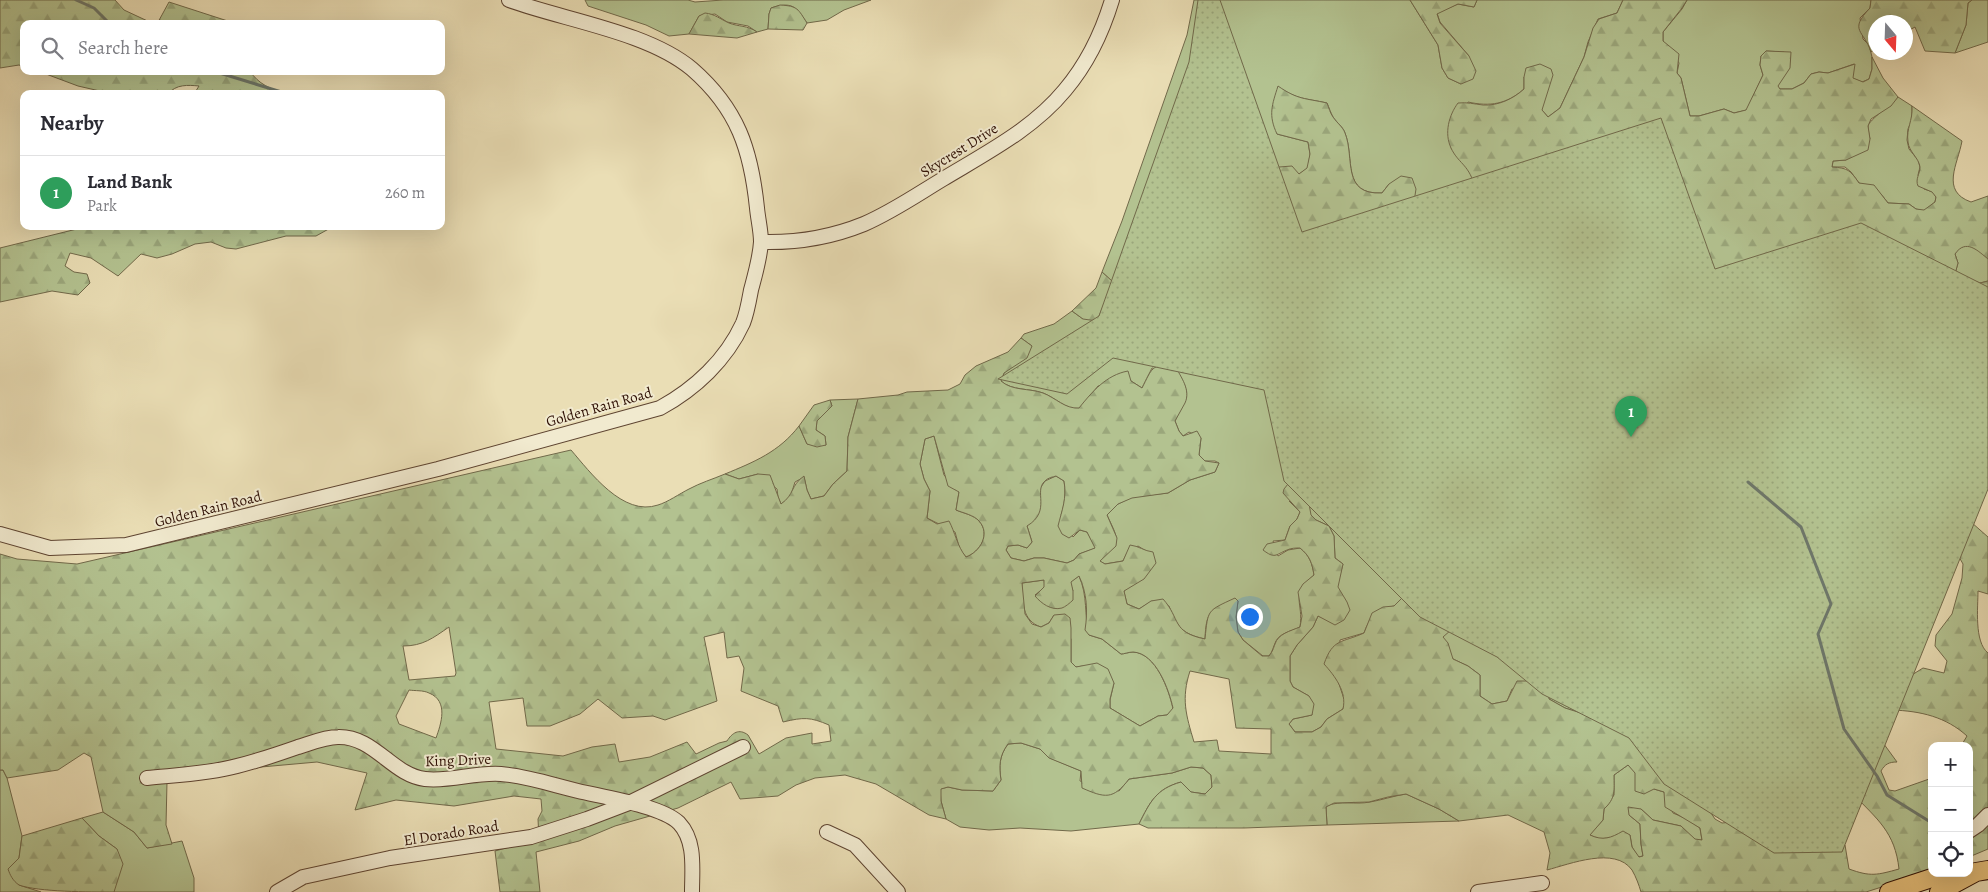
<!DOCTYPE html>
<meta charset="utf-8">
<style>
body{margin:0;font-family:Alegreya,serif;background:#f7f7f7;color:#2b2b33}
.controls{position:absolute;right:15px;bottom:15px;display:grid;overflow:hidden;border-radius:10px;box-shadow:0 5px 20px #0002}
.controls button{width:45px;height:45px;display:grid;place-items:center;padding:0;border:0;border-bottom:1px solid #e1e1e2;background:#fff;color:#2b2b33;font:25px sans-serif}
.compass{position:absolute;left:1868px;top:15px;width:45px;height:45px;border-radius:50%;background:#fff;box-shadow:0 5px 20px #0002;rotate:161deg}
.you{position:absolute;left:1249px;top:616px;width:18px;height:18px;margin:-12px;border:4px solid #fff;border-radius:50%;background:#1a73e8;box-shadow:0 0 0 8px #1a73e833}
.badge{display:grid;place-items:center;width:32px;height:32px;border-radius:50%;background:#ea580c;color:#fff;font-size:16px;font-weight:700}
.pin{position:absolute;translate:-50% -41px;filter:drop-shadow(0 1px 2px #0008)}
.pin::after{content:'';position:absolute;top:26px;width:18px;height:15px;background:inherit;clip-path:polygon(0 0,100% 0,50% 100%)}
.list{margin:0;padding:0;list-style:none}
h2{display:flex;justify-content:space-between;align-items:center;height:65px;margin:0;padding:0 20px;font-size:21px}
h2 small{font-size:16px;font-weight:400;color:#7c7c81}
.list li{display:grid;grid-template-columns:32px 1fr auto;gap:15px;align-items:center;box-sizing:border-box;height:75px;padding:0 20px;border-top:1px solid #e1e1e2}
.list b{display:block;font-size:19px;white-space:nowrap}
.list p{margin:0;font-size:16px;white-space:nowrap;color:#7c7c81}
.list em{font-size:16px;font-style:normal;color:#7c7c81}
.icon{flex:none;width:28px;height:28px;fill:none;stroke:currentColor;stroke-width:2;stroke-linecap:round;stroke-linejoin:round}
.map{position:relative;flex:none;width:1988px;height:892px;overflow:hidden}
.search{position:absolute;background:#fff;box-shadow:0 5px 20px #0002;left:20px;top:20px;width:425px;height:55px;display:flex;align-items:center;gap:12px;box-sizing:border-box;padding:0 18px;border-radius:10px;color:#7c7c81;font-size:19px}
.panel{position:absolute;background:#fff;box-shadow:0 5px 20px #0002;left:20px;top:90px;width:425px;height:140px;border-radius:10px}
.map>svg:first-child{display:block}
</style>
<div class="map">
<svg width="1988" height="892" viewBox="0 0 1988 892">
<defs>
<pattern id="forest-firs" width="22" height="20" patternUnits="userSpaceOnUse" patternTransform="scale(1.25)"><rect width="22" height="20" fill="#b3c290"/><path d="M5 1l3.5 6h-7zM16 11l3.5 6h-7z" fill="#9aa67b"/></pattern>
<pattern id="park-dots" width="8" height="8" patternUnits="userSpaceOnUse" patternTransform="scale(1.25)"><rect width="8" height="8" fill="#b3c290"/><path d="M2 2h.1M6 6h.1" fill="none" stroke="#9aa67b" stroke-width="1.8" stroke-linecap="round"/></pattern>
</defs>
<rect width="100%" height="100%" fill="#eadeb5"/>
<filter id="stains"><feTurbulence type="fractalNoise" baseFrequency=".004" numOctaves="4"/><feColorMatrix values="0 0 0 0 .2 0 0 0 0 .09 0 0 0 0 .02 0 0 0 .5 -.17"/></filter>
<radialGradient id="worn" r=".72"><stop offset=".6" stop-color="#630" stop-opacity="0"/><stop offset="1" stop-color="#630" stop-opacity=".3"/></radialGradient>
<g fill="#b3c290" stroke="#71694a" fill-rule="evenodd">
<path d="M585,0H688L695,2L723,0H871L844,10L827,20L807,23C796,7 793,1 771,8L769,14L768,29L757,32L748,26L727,22L715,14L699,16L689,34L669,36L646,25L588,6Z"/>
<path d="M1194,0H1410L1438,45L1442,68L1448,78L1461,84L1469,56L1440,22L1437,13L1458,4L1474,7L1477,0H1623L1617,13L1598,19L1588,42L1584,57L1560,108L1548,117L1542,110L1524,77V89C1507,104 1490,107 1468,102L1451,148L1470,171L1474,184L1581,713L1565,708L1549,699L1548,689H1512L1507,701L1492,704L1480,696V675L1468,666L1453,659L1402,598L1394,606C1378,608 1369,618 1364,633L1340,640L1337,678L1345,702L1343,709L1327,719L1321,727L1312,732H1295L1289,724L1293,719L1312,715L1309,696L1293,687L1290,681V656L1297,645L1313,627L1318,616L1328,620L1343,564L1335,558L1334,536L1329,526L1316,520L1289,501L1300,512L1297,519L1290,526L1285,540L1273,541L1278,556L1288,550L1300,548C1310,556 1312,563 1314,575C1289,596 1304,602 1300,627C1292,631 1280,633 1276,641C1273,647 1273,651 1269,656H1263L1243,640L1238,632L1236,617L1238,601C1211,608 1206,610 1205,639C1182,634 1177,627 1169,606L1152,601L1139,609L1127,604L1124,592L1146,551L1138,546L1127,553L1123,561L1105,564L1099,561C1121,540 1120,543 1107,515L1118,504L1132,497L1168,493L1190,480L1215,472L1219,463L1215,461H1205L1199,455L1201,438L1189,432L1183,436L1179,431L1175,421C1185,398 1193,399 1179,374L1152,368L1142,388L1131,381L1098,386L1079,409C1065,409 1056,398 1043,393C1029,388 1012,391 1001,381L1004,373L1013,366L1032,346L1021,338L1024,334L1054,324L1072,311L1083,319L1113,282L1102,272L1122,221L1187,35ZM1278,87C1299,100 1304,98 1327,103C1329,108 1331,113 1333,117C1337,123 1343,127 1345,133C1355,158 1341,195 1382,193L1389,184L1320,297L1299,174L1308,168L1310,154L1308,142L1277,134Z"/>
<polygon points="1687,0 1871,0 1870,8 1860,18 1863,39 1869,45 1872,57 1872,69 1869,79 1862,82 1852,78 1854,64 1828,73 1819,72 1811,74 1804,83 1792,89 1780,89 1777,86 1784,52 1766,51 1761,56 1760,65 1763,75 1747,110 1734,113 1724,109 1699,116 1690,116 1681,78 1677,73 1679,63 1672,50 1663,42 1663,32 1682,9"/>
<polygon points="1972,0 1988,0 1988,42 1955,53 1966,25 1968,3"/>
<path d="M1898,97L1912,106V120L1908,129L1907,140L1909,149L1918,160L1920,167L1918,175L1924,189L1933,192L1936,197L1935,202L1924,211L1916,209L1909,204L1888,203L1881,194L1859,183L1851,172L1845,167H1832L1833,161L1846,160L1870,139C1869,135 1868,129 1868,126C1869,120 1892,104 1898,97Z"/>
<polygon points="1967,245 1977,248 1988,259 1988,281 1980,283 1955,274 1958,263 1955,254 1958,249"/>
<path d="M858,399L848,437L847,471L833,484L824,496L811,499L807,490L804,477L795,482L790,498L781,504L778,497L777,489L758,474L739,479L725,474C754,462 779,452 799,426L807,444L826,445L825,436L816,430L817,420L832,406L830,400Z"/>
<path d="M934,436L944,475L959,492L956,510C963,513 974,515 979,521C991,534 980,552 966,557L960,550L955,532L927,518L930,491L924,479L920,464L925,439Z"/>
<path d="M1056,476L1064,481C1066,493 1065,503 1061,515L1073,537L1080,530L1087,532L1096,548L1079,554L1074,560L1067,563L1044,558H1034L1024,561L1011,558L1006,550L1008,546L1018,545L1027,548L1032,542L1027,526L1041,487L1045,481Z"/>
<path d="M1079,576C1088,596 1084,615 1089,635L1102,639L1121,654C1124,654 1129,652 1133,652C1156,653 1169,690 1173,709L1167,715L1158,716L1140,726L1110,708V700L1114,683L1083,666L1076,667L1071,662V639L1054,615L1049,623L1041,627C1022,621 1022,601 1022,583L1044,580L1045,587L1035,595L1073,591L1070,582Z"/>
<path d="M1021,743L1040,749L1050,758L1081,771L1080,781L1119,791L1129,779L1172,773L1191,767L1203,768L1211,775L1212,787L1205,794L1191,792L1181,782C1156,789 1150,802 1139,824L1071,831L1020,828L989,830L960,827L946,819L941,801L940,789L948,787L962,790L993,791L1001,780C999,766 999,756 1008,744Z"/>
<polygon points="1628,765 1654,789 1664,792 1673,813 1687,819 1700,828 1702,840 1695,840 1681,826 1653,820 1641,809 1629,815 1640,824 1641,844 1643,856 1638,857 1632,847 1630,835 1600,839 1589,835 1603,820 1604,809 1614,795 1614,775"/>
<polygon points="0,770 3,770 7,778 22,836 19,858 19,885 41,892 0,892"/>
<path d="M1406,794L1439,809L1459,821L1327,825L1326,806C1341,800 1355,805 1370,802C1382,800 1393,796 1406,794Z"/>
<polygon points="103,812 134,832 147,848 182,841 194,878 194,892 114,892 117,849 99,836 82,818"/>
</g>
<g fill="url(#forest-firs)" stroke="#71694a" fill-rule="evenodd">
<polygon points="0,0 115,0 124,10 154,24 24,24 24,67 19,65 0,68"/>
<polygon points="1410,0 1477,0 1474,7 1458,4 1437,14 1440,23 1469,56 1476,71 1473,79 1461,84 1448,78 1442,68 1438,45"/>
<path d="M1623,0H1687L1682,8L1663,32V41L1679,54L1677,73L1681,78L1690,116H1699L1724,109L1734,113L1746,110L1763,75L1760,65L1761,56L1766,51L1791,52L1790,68L1778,86L1780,89H1792L1804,83L1811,74L1819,72L1828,73L1855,64L1853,78L1863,82L1869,79L1872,69V57L1883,78L1898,97L1891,106L1871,119L1868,126L1870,139L1868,150L1846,160L1833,161L1832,167C1848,168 1850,170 1859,183L1874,185L1888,203L1909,204L1916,209L1924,210L1935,202L1936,197L1932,192L1918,186C1915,179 1920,174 1920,167C1919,158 1909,152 1908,142C1906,128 1913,121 1912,106L1962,141C1958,164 1940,191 1971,202L1988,196V259C1978,251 1966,238 1955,254L1958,263L1955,274L1980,283L1988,281V474L1881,740L1897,762C1889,762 1885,764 1881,771L1889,790L1895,791L1932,778V871L1866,892H1641C1639,885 1636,877 1632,870C1615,846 1570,864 1547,870L1550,853L1544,832L1508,815L1459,821L1439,809L1406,794L1388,797L1369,802L1334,803L1326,807L1327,825L1244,828H1148L1139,824C1150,802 1156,789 1181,782L1191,792L1205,794L1212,787L1211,775L1203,768L1191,767L1172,773L1129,779C1113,800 1105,798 1082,788L1081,771L1049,758L1040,749L1021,743L1008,744C999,756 999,766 1001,780L993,791L962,790L948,787L941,789V801L946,819L929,815L876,784L845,775L815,778L796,785L778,796L740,799L731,782L678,808L615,826L579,841L536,852L540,892H500L495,851L539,839L538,819L542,811L541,799L514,796L454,806L396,800L355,810L367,773L317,762L261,767L220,775L167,782L166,825L172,844L147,848L134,832L103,812L91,757L84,753L58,770L7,778L3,770H0V554L17,559L77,564L571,450C590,472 623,517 658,505C668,502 679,494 689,489C700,483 713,479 725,474L739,479L758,474L770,475L781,504C795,494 790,486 804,476L807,490L811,499L824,496L833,484L847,471L848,437L858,399L898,395L907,392L948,390L960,384L965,375L976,366L1008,352L1021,338L1032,346L1027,358L1004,373L1001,381C1012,391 1029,388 1043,393C1056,398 1065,409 1079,408C1092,392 1106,375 1128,371L1131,381L1142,388C1152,369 1151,363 1175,366C1181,377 1191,390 1185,403C1182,409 1178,415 1175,421L1179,431L1183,436L1197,431L1201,438L1199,455L1205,461L1219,463L1215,472L1190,480L1168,493L1132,498L1118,504L1107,515L1117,538L1116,546L1100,561L1105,564L1123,561L1130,545C1139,546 1144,551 1153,552L1156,563L1144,579L1124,591L1127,604L1139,609L1151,601L1163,599C1181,619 1171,632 1205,639C1208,609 1207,611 1235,598L1238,601L1236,617L1238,632L1243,640L1262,656H1269C1273,651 1273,649 1275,644C1278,634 1290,631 1300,627L1302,616L1298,592L1303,584L1314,575C1312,563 1310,556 1300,548C1296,548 1291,548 1287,550C1275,555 1275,559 1263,550L1267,544L1285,540L1290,526L1297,519L1300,512L1283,493L1284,489L1292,479L1308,498L1311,515L1316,520L1329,526L1334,536L1335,558L1343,564L1338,587L1347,602L1350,610L1344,620L1335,625L1318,616L1313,627L1297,645L1290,656V681L1293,687L1309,696L1314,704L1312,715L1293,719L1289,724L1295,732H1312L1321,727L1327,719L1343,709C1347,692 1335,676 1324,664C1333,638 1342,643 1364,633L1372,613L1383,607L1394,606L1402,598L1451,630L1443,637L1448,643L1453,659L1468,666L1480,675V696L1492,704L1507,701L1517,681H1527L1548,689L1549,699L1565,708L1581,713L1474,184C1468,164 1458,163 1451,148C1444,133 1449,115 1458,103C1467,102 1474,104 1483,105C1498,106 1513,99 1524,89V77L1526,68L1540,64L1551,69L1553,75L1542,110L1548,117L1560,108L1584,57L1593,28L1599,19L1617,13ZM934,436L948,486L959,492L956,510C963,513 974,515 979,521C991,534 980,552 966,557C957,546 955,532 949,521L937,524L927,518L930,491L924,479L920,464L925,439ZM1056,476L1064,481C1067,498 1062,510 1058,526L1062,534L1069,538L1080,530L1087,532L1095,548L1079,554L1074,560L1067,563L1044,558H1034L1024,561L1011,558L1006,550L1008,546L1018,545L1027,548L1032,542L1027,526C1052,511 1033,491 1045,481C1047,478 1053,477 1056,476ZM1079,576C1087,593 1088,611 1085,630L1089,635L1102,639L1121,654C1124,654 1129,652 1133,652C1156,653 1169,690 1173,708L1167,715L1158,716L1140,726L1110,708V699L1114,683L1108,669L1097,663L1076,667L1071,662V628L1070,618L1065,614L1054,615L1049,623L1041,627L1032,624L1025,614L1022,583L1044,580V587L1035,596C1041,603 1051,611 1062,608C1065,607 1070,603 1073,600V591L1071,582ZM449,627L456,673L455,676L409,680L403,646C423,646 433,638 449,627ZM724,632L727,658L739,656L744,668L741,691L778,706L783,722C804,717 810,717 829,725L831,741L812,744V733L786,738L759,754L748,735C739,728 732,733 727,741L719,743L696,754L687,742L650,757L619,762L615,744L592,747L563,756L496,749L489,702L523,698L527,726H550L580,714L598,699L622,718L653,716L665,720L717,701L704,637ZM1190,671L1229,679L1236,728L1271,729V754L1219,751L1217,740L1194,742C1186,715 1181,699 1190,671ZM409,690C415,691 423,690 429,693C449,701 441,724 436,738L399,724L396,716ZM1628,765L1635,773V791L1644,794L1654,789L1664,792L1665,807L1700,828L1702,840L1695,839L1681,826L1653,820L1641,809L1628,807L1629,815L1640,824L1641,844L1643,856L1639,857L1632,847L1630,835L1623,831C1611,838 1603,841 1590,835L1603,820L1604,809C1616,798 1614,791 1614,775ZM1853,794C1877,819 1895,832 1899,869C1877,875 1871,877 1849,869L1845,845L1835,840L1742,821L1722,823L1715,819L1707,807Z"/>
<path d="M1871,0H1972L1968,3L1966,25L1955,53L1925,51L1915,27L1906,32V22H1876L1875,49L1871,52C1864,30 1848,31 1870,8Z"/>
<polygon points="169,2 237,24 157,24"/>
<path d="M780,5C798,6 798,9 807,23L803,30L768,29L769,14L771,8Z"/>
<path d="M705,13C715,14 720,19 729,23C739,27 747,25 757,32L737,38L689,34L699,16Z"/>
<path d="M38,71H250C258,84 271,89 285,94H194L199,86C188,85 176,84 168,94H113L78,86Z"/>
<path d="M1278,86C1298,100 1305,98 1327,103C1329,108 1330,113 1333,117C1337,123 1343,127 1345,133C1355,158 1341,195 1382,193L1389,184L1401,176L1412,178L1416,189L1414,202L1192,279L1279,167L1292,166L1299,174L1307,168L1310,154L1308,142L1277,134C1268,115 1272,105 1278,86Z"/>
<polygon points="89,226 334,226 316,236 286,236 236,249 226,248 211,242 195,244 172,254 157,258 141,254 118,276 91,258 70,253 65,266 74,272 87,274 90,283 78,295 52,291 0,302 0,248"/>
<polygon points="1102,272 1113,282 1097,321 1083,319 1072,311 1096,288"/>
<polygon points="830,400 832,406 817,421 816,430 825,436 826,445 817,447 807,444 799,426 814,405"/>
<path d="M1971,522L1988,537V594L1978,591C1978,607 1974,642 1988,653V849L1969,857V746H1961L1967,736C1946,717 1921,711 1892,710L1891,688L1923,668L1944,673L1947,661L1935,646L1936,635L1952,614L1962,578L1963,564L1950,541Z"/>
<path d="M82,818L99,836L117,849L123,864L114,892C90,892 38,892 19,885C13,881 10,875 8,869L19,858L22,836Z"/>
</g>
<polygon fill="url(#park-dots)" stroke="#71694a" points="1198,0 1220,0 1302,232 1661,118 1715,269 1861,223 1988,287 1988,489 1842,852 1774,853 1664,784 1629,738 1542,694 1497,657 1420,617 1284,481 1264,390 1113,358 1067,394 998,379 1099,316 1189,62"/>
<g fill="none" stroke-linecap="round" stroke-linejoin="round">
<g stroke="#6e776a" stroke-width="3">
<polyline points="76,0 94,8 110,24"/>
<polyline points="213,71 288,94"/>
<polyline points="1748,482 1801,527 1831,604 1818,634 1844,729 1877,776 1887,795 1932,823"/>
</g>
<g stroke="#5e4431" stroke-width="16">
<g id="minor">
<path d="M761,242C796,243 832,237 864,224C892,212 918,194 943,179C986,153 1033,129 1065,90C1087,64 1102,33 1112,0"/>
<path d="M0,534L50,548L126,545L438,469L660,408C695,389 726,360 743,323C747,313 749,301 751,290C755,275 760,258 761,242C761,231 758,219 757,208C751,150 738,109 692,69C648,32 564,20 509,0"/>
<path d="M147,778C176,775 207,774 237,766C257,761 278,754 298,747C311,743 325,737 338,737C374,736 392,775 425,779C450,782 475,772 501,774C527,776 553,785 578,791C603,797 662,806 679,823C696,841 692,869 692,892"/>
<polyline points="1969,831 1978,825 1988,815"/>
<polyline points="827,832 855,845 898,892"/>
<polyline points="277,892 303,877 390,858 531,837 587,819 629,803 743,747"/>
<polyline points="1478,892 1542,883"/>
</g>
</g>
<g stroke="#2f1005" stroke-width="20">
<g id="major">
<polyline points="1889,892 1947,873"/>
<polyline points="1939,892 1976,872 1988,870"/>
</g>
</g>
<use href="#minor" stroke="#f1eacf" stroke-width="14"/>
<use href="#major" stroke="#e5bf7a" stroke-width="18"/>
</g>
<g text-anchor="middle" stroke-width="4" stroke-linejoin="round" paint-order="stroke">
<g font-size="15" fill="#2f1005" stroke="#f1eacf">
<text transform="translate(959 150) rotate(-32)" y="5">Skycrest Drive</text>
<text transform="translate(599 407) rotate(-16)" y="5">Golden Rain Road</text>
<text transform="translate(208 509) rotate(-14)" y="5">Golden Rain Road</text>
<text transform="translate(458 760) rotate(-2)" y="5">King Drive</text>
<text transform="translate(451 833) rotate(-9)" y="5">El Dorado Road</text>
</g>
</g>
<rect width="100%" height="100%" filter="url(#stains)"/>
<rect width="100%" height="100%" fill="url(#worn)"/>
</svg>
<div class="controls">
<button>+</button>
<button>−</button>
<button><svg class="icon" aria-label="locate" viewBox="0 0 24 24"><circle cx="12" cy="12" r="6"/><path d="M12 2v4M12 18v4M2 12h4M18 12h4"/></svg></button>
</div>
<svg class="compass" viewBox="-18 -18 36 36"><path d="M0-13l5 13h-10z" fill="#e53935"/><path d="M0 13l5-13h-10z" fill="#7c7c81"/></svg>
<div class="you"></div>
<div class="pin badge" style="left:1631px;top:437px;background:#2e9e5b">1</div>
<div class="search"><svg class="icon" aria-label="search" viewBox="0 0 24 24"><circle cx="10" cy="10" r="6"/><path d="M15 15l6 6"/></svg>Search here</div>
<section class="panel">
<h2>Nearby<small></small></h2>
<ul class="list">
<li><span class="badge" style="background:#2e9e5b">1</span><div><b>Land Bank</b><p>Park</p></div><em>260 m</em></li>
</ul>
</section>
</div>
